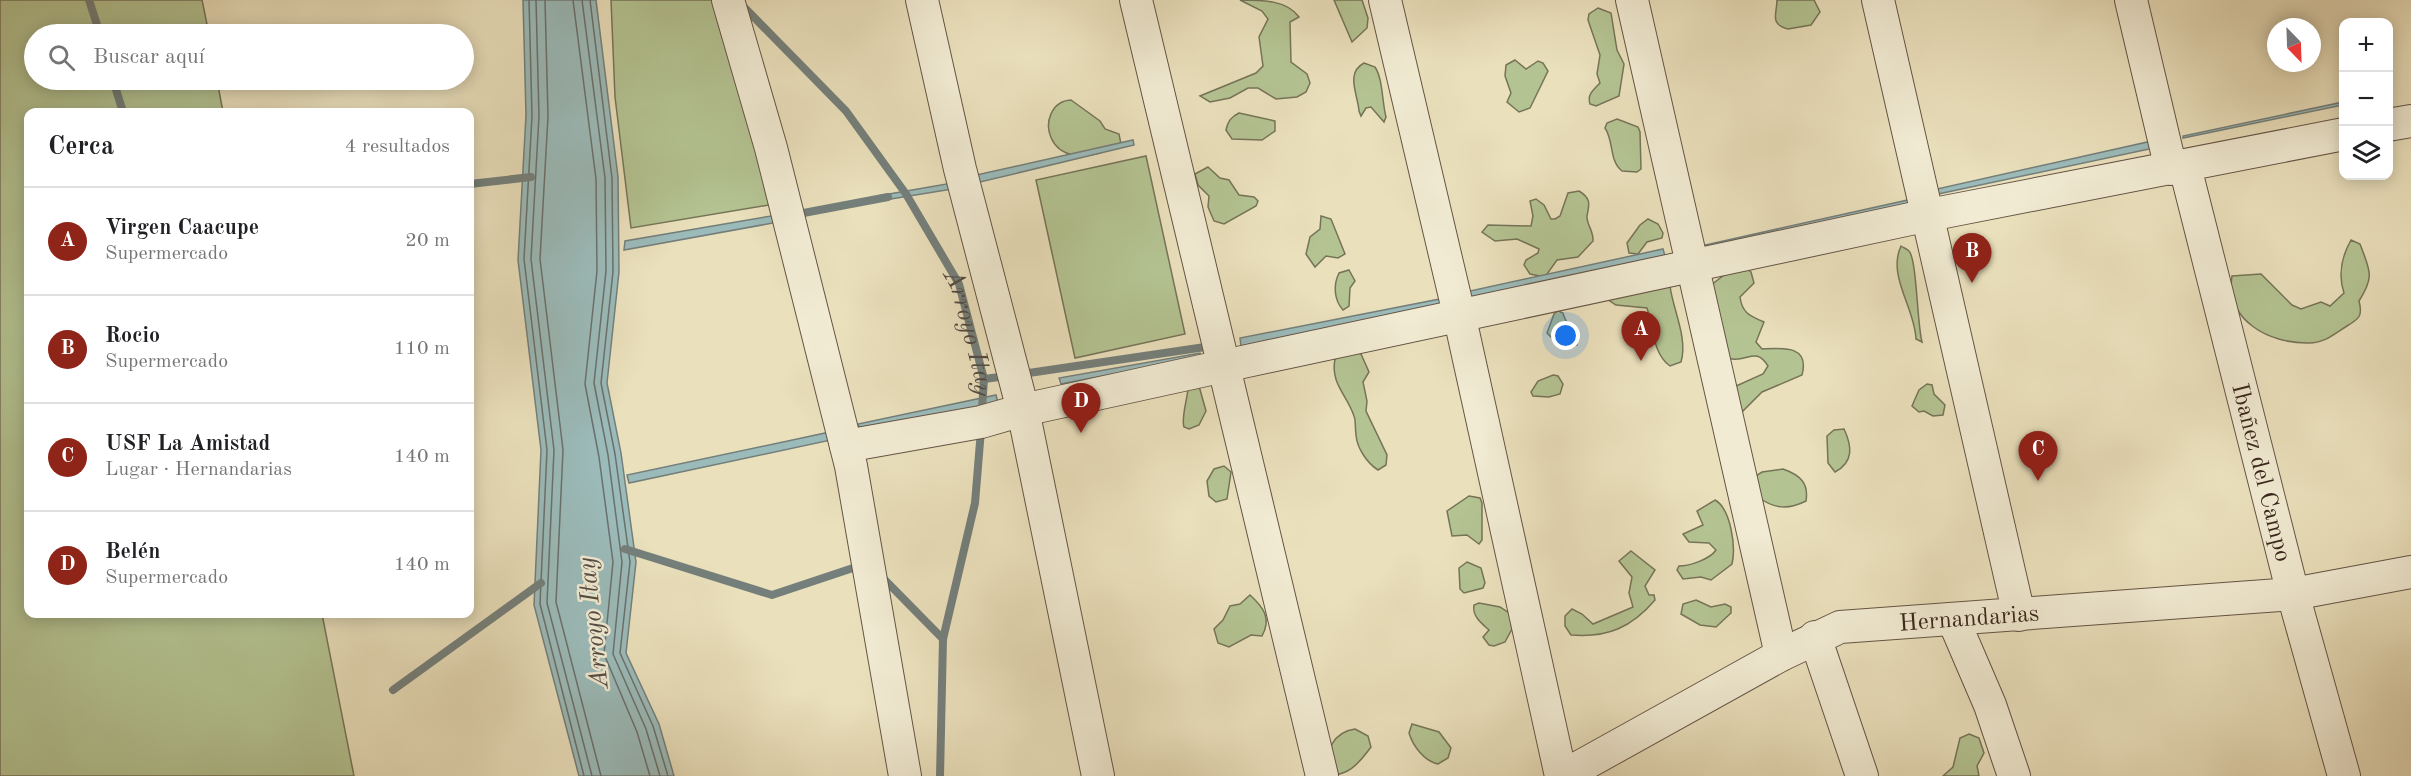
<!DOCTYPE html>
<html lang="es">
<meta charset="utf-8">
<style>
body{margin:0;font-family:"Old Standard TT",serif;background:#f6f6f6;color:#202124}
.controls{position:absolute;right:18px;top:18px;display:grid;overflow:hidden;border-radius:12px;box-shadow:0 3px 15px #0003}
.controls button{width:54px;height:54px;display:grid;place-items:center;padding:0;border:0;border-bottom:2px solid #e0e0e0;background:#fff;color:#202124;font:30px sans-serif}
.compass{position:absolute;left:2267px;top:18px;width:54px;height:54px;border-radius:50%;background:#fff;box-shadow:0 3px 15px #0003;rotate:157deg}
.you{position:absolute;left:1566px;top:336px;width:21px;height:21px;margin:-15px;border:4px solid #fff;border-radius:50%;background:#1a73e8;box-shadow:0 0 0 9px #1a73e833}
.badge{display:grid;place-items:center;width:39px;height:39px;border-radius:50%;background:#8f2418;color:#fff;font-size:20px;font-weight:700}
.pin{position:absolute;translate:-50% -50px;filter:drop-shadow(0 2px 3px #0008)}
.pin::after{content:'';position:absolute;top:32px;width:21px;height:18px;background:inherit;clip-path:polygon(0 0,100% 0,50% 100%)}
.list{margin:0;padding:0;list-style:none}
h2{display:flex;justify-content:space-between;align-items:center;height:78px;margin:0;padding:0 24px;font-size:26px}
h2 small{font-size:20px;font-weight:400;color:#757577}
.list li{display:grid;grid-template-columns:39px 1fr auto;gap:18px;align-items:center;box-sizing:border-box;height:108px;padding:0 24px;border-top:2px solid #e0e0e0}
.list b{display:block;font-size:22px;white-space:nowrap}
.list p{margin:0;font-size:20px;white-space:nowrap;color:#757577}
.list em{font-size:20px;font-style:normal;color:#757577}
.icon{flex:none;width:33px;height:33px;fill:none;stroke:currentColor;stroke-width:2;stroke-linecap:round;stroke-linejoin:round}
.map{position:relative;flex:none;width:2411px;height:776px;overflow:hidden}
.search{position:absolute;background:#fff;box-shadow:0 3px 15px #0003;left:24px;top:24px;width:450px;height:66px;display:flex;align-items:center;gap:15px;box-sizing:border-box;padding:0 21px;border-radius:33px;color:#757577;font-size:22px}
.panel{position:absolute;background:#fff;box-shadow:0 3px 15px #0003;left:24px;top:108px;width:450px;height:510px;border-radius:12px}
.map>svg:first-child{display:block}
</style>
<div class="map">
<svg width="2411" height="776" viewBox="0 0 2411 776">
<rect width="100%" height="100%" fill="#eae0bc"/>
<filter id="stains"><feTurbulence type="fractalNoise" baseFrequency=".00333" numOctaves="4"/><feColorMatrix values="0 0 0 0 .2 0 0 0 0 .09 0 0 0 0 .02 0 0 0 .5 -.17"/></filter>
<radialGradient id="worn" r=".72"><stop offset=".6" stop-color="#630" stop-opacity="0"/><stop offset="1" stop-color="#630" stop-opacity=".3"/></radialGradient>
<g fill="#b4c392" stroke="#767458" stroke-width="1.5">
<polygon points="0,0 202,0 209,34 34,34 34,80 217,80 223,112 28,112 28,614 322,614 354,776 0,776"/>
<polygon points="611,0 729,0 775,204 631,228 615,97"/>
<path d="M1240,0C1262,0 1287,0 1299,17L1290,22L1291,62L1307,74L1310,83L1306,92L1297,97L1276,99L1258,88H1248L1230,98L1210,102L1200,96L1256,73L1263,66L1259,37L1268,19L1262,11Z"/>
<polygon points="1334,0 1362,0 1368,18 1367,28 1352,42"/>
<path d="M1777,0H1814L1820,12L1811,25L1788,29C1769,24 1777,14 1777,0Z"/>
<path d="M1598,8L1611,13L1617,50L1624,64L1619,96L1596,106L1590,104C1587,95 1593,90 1600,83L1597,74L1600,55L1588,20L1589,14Z"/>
<polygon points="1515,60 1526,69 1538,61 1543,63 1548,71 1530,108 1519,112 1507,102 1511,93 1505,76 1506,65"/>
<path d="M1364,63L1375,67C1383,79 1382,102 1386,117L1384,122L1371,107L1366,108L1361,116L1359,111C1358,95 1345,73 1364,63Z"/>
<path d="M1071,100L1100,121L1105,129L1119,134L1121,144C1041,186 1032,102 1071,100Z"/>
<path d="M1239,113L1275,121V131L1262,140L1232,139L1226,130C1228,121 1231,117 1239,113Z"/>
<path d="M1617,119L1638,127L1640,132L1641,169L1637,172L1622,171C1609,161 1614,141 1605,128L1607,123Z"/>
<polygon points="1146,156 1185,334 1075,358 1036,180"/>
<polygon points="1208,167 1220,178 1229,180 1239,195 1254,197 1258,201 1256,206 1224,224 1214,221 1208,207 1209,196 1198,185 1195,174"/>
<path d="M1579,191C1592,199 1589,205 1587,216C1586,223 1594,232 1593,241L1578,257L1557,260L1545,277L1530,274L1524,265L1526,260L1538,253L1539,249L1517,239L1495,241L1482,232L1488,225L1531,226L1533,216L1530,201L1536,199L1544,205L1551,219H1555L1560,216L1568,193Z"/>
<polygon points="1321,216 1331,219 1345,254 1338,258 1326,256 1315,267 1306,254 1310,237 1320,229"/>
<polygon points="1648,219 1658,224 1663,233 1662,238 1647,242 1638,254 1629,253 1627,243 1640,225"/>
<path d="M2351,240L2360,244C2370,271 2375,276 2359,301C2363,316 2359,319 2347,326C2334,334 2325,343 2309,343C2270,344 2225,321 2232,276L2261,274L2292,305L2301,309L2321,302L2330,306L2344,293C2338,275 2342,256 2351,240Z"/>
<path d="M1901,246C1904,248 1907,249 1909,251C1917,260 1917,324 1922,342L1916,339C1915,308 1887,276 1901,246Z"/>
<path d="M1743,266L1751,272L1754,283L1740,297C1742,313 1750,316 1764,322L1756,342L1762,349C1783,348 1810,345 1802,375L1762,392L1740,414L1734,387L1763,374L1768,366C1756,347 1749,361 1732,359C1727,359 1721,356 1717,354L1701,293L1733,268Z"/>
<path d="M1349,270L1355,281L1350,288L1349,306L1343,310C1334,300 1333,285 1339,273Z"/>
<path d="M1670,286C1673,310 1688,338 1681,362L1670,366C1653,354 1653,327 1647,308L1616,305L1607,299Z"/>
<path d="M1558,311L1563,313C1566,326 1577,332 1577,345L1562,348L1547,333L1554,314Z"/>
<path d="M1352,350L1361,354L1369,372L1363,382L1367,401L1366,411L1387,455L1386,465L1378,470C1367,463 1357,448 1356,435C1355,429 1356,421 1354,416C1347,395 1330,383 1335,359Z"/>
<polygon points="1553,375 1558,376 1563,384 1560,394 1549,397 1533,396 1531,392 1538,381"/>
<polygon points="1927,384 1932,385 1934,394 1945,405 1943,415 1933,416 1924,411 1919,412 1912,406 1919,390"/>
<path d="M1199,386L1206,411L1199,425L1189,429L1184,427C1181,419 1187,400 1188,389Z"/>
<path d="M1844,429C1852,446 1854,462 1835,472L1828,463L1827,436L1834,430Z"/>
<polygon points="1224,466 1231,472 1227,499 1216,502 1209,496 1207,481 1214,469"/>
<path d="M1783,469C1800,475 1809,483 1806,501C1788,510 1774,509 1758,497L1754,477L1762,472Z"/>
<polygon points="1469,496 1480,498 1482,503 1482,540 1479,544 1467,535 1452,536 1447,511"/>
<path d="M1715,500C1731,509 1736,547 1732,564L1711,580L1701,577L1683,579L1677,570L1679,566C1690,566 1710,559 1716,550L1709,543L1689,542L1683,534L1703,525L1697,511Z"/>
<path d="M1631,551L1655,570L1645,586L1649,595H1654L1655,600C1632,627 1608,638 1571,635L1565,626V616L1572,609L1582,614L1593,624L1633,607L1629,593L1632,577L1619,561Z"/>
<polygon points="1467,562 1481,568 1485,583 1483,588 1464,593 1460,589 1459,568"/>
<path d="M1250,595C1263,607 1272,618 1262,636L1251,635L1229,647L1218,643L1214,629L1223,620L1230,606L1240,604Z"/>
<polygon points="1696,600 1711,607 1725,604 1731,607 1731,613 1716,627 1700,625 1681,614 1683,604"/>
<path d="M1479,603L1500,607L1509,613L1512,629L1505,642L1494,646L1489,645L1483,637L1489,630C1481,623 1472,616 1474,605Z"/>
<path d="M1412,724L1439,732L1451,748L1448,758L1438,764C1424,761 1413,746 1409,733Z"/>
<path d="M1355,729L1368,736L1371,747C1357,766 1348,776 1324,776C1328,754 1329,733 1355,729Z"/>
<polygon points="1969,734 1979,738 1984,753 1977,766 1979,776 1943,776 1953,767 1960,738"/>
</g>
<g fill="#9bbbba" stroke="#747f7b" stroke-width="1.5">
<polygon points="523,0 596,0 618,177 619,272 607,383 621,453 636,562 626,653 659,724 674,776 579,776 534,605 541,450 518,260 526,115"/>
<polygon points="2343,102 2343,105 2183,138 2183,136"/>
<polygon points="1133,140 1134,145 976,183 972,176"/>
<polygon points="2152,141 2154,148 1938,194 1937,189"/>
<polygon points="952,183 953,189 878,201 878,196"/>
<polygon points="1908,200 1909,203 1705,248 1705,245"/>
<polygon points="783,214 784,221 624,250 625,241"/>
<polygon points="1663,249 1665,256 1471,299 1470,291"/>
<polygon points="1440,299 1441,305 1241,346 1240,338"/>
<polygon points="1200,353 1201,357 1061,384 1059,378"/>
<polygon points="996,395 998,403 860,431 858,424"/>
<polygon points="830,432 831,440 629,483 627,475"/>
</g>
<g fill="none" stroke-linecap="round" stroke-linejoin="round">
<g stroke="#6a706c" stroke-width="1.5">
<polyline points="529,0 532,116 524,259 547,450 540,604 584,776"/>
<polyline points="536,0 539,116 531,259 554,450 547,603 592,776"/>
<polyline points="545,0 548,116 540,259 563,450 556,602 601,776"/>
<polyline points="573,0 596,179 597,271 585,384 599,457 613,562 604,654 637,732 650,776"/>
<polyline points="582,0 605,178 606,271 594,383 608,455 622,562 613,654 646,729 660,776"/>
<polyline points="590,0 612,178 613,272 601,383 615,454 630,562 620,653 653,726 668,776"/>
</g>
<g stroke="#747f7b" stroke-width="8">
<polyline points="89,0 100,34"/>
<path id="s1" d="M742,5L846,111L906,194L959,284L984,379L982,409"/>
<polyline points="113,80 123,112"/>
<polyline points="470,184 531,177"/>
<polyline points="793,215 888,197"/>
<polyline points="1022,374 1212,346"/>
<polyline points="984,379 1007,376"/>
<polyline points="625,549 772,595 862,565"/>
<polyline points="881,576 943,639"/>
<polyline points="393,690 541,583"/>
<polyline points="940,776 943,639 975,503 981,430"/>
</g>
<g stroke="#655445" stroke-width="34">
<g id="minor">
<polyline points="728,0 771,148 851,466 905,776"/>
<polyline points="922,0 960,169 1023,410 1098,776"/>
<polyline points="1136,0 1322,776"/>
<polyline points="1385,0 1459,314 1561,776"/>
<polyline points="1632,0 1781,655"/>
<polyline points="1878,0 2019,615"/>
<polyline points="2131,0 2171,169"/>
<polyline points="2388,125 2411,121"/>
<path id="s2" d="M2185,167L2293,594L2344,776"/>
<polyline points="846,446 981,422 1023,410 1224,366 1929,215 2344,134"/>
<polyline points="1953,619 1990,705 2014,776"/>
<polyline points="1815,637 1862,776"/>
<path id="s3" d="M1563,776L1781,655L1840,627L2293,594L2411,572"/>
</g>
</g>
<use href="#minor" stroke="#f1ebd3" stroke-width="32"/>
</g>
<g text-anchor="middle" stroke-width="5" stroke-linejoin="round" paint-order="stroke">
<g font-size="24" fill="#39261d" stroke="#f1ebd3">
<text dy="8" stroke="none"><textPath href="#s2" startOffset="315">Ibañez del Campo</textPath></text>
<text dy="8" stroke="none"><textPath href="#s3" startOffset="444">Hernandarias</textPath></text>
</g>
<g font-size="26" font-style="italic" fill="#524b44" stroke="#f1ebd3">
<text dy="9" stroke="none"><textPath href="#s1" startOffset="405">Arroyo Itay</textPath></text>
<text transform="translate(592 623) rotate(-96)" y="9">Arroyo Itay</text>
</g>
</g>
<rect width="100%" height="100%" filter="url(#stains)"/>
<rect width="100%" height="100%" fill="url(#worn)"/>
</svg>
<div class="controls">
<button>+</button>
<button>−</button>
<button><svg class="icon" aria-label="layers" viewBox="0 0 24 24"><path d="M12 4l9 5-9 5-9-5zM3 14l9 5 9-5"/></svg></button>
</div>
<svg class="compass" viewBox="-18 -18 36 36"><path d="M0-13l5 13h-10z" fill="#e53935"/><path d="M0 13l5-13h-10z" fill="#757577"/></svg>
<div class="you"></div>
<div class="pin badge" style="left:1641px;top:361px">A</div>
<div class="pin badge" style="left:1972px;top:283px">B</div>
<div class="pin badge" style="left:2038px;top:481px">C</div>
<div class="pin badge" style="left:1081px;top:433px">D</div>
<div class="search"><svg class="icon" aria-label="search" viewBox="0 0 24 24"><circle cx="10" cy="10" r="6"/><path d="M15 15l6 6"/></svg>Buscar aquí</div>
<section class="panel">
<h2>Cerca<small>4 resultados</small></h2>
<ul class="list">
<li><span class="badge">A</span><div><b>Virgen Caacupe</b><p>Supermercado</p></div><em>20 m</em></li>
<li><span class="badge">B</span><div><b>Rocio</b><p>Supermercado</p></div><em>110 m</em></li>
<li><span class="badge">C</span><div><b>USF La Amistad</b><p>Lugar · Hernandarias</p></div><em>140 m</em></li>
<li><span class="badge">D</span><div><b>Belén</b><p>Supermercado</p></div><em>140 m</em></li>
</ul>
</section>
</div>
